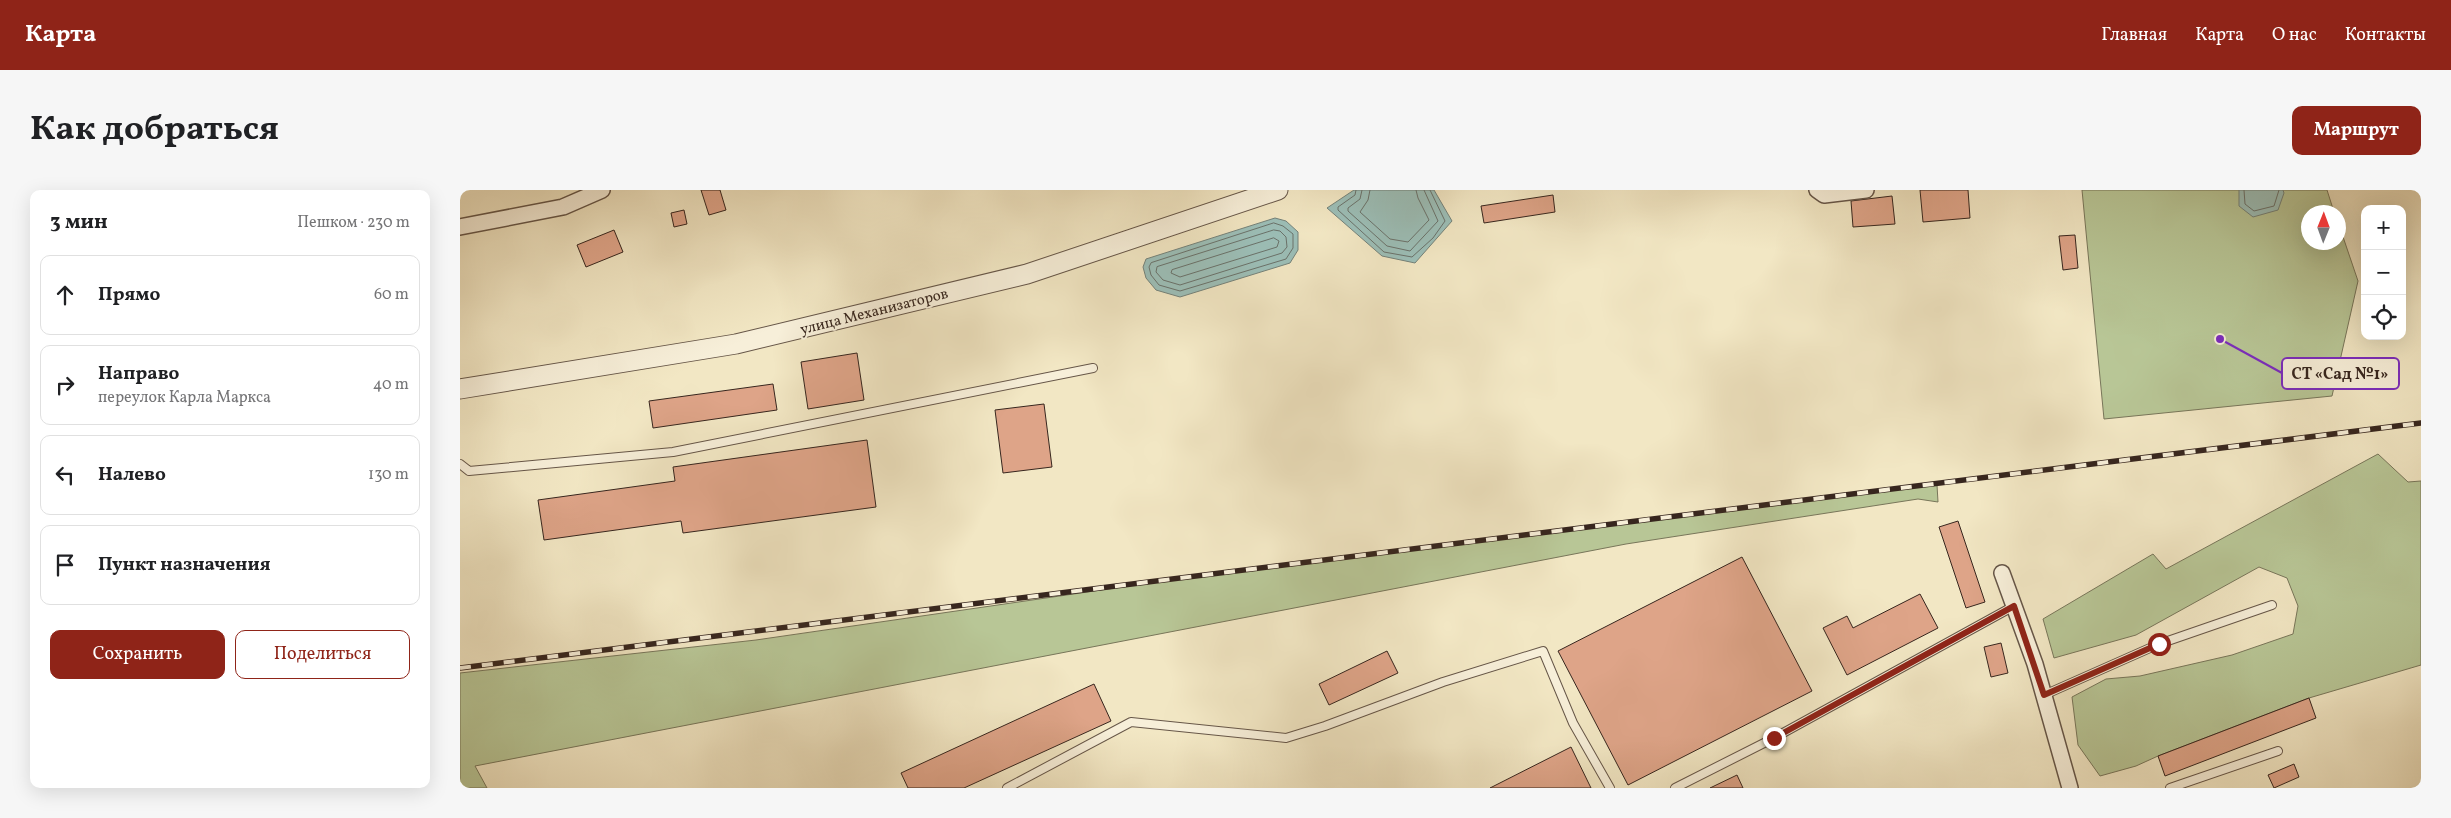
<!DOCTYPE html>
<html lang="ru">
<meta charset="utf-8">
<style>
body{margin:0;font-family:Vollkorn,serif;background:#f6f6f6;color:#202124}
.controls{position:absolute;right:15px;top:15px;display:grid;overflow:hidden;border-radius:10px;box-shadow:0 5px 20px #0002}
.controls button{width:45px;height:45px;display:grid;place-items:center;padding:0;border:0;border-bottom:1px solid #e0e0e0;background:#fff;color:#202124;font:25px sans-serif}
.compass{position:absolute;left:1841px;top:15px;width:45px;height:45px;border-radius:50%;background:#fff;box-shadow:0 5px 20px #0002;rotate:1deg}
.stop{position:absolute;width:15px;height:15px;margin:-11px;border:4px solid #8f2418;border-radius:50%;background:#fff}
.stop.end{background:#8f2418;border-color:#fff;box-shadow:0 1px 5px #0008}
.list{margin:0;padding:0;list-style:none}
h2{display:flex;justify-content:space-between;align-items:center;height:65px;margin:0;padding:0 20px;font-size:21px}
h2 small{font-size:16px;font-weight:400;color:#757577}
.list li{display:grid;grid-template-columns:32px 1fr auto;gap:15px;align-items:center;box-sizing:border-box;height:80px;margin:0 10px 10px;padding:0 10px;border:1px solid #e0e0e0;border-radius:10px}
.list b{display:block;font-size:19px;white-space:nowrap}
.list p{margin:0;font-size:16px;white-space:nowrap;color:#757577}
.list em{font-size:16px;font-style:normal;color:#757577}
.actions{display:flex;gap:10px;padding:15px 20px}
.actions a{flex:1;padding:11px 0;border:1px solid #8f2418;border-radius:10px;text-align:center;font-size:18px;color:#8f2418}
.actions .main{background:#8f2418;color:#fff}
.icon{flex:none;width:28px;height:28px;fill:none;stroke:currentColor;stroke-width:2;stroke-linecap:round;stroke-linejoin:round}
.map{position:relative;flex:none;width:1961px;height:598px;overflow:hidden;border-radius:10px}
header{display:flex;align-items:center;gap:30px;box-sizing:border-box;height:70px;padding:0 25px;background:#8f2418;color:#fff}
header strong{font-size:24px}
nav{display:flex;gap:28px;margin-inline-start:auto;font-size:18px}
.intro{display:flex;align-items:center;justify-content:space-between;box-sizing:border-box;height:120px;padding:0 30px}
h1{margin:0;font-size:35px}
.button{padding:12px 22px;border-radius:10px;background:#8f2418;color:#fff;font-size:18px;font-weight:700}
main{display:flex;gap:30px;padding:0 30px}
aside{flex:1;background:#fff;border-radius:10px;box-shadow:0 5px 20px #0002}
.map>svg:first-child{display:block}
</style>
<header>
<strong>Карта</strong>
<nav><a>Главная</a><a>Карта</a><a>О нас</a><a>Контакты</a></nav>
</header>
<div class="intro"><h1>Как добраться</h1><a class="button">Маршрут</a></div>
<main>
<aside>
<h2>3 мин<small>Пешком · 230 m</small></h2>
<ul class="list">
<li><svg class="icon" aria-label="ahead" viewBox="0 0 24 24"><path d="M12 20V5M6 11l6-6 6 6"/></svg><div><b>Прямо</b></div><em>60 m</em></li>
<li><svg class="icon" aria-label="right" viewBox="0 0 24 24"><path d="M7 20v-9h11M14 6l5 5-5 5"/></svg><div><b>Направо</b><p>переулок Карла Маркса</p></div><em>40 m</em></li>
<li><svg class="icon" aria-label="left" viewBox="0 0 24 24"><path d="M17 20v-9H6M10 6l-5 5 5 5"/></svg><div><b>Налево</b></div><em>130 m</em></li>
<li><svg class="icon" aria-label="arrive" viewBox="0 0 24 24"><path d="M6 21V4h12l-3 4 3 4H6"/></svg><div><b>Пункт назначения</b></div></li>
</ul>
<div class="actions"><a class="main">Сохранить</a><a>Поделиться</a></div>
</aside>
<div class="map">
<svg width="1961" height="598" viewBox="0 0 1961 598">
<rect width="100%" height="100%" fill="#f2e7c4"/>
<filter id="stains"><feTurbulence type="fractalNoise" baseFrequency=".004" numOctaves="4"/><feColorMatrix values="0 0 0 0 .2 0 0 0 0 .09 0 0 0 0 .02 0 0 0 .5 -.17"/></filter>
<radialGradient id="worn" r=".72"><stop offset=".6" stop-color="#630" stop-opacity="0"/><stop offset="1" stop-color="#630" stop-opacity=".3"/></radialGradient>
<g fill="#b8c696" stroke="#78765a">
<polygon points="1622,0 1867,0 1874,22 1848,22 1848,52 1878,52 1879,35 1898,91 1872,206 1644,229"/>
<polygon points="1918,264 1948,292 1961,291 1961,475 1849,508 1698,566 1676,576 1640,586 1618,555 1612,507 1646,489 1680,486 1772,465 1833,444 1838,416 1827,388 1799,377 1676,445 1594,468 1583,429 1693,364 1706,379"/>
<polygon points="1477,295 1478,312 1458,309 1166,354 15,576 27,598 0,598 0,483 296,450 800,377"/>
</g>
<g fill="#9cbfb8" stroke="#74827a">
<polygon points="894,0 974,0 992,31 955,73 922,66 867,18"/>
<polygon points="1779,0 1823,0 1824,3 1818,20 1793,27 1779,16"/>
<polygon points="815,28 826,31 838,42 838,60 830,73 720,107 696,100 686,88 683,77 686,69"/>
</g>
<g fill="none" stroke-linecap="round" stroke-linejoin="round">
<g stroke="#6a726b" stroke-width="1">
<polyline points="896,0 895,5 878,17 878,20 924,62 952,67 973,48 985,31 970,0"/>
<polyline points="902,0 900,9 888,18 888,21 927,56 950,61 978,31 964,0"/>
<polyline points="910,0 908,10 900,22 930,49 948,52 969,30 958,8 956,0"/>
<polyline points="1784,0 1785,14 1794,21 1814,16 1819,0"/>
<polygon points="814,33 823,36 833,44 833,58 826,69 720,101 699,95 691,85 689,77 691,73"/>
<polygon points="814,40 820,41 826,47 827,57 822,63 720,95 703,90 696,82 697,77"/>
<polygon points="814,48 819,51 817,57 720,87 711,83 712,80"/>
</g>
</g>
<g fill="#dea488" stroke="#37261e">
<polygon points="241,0 260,0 266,20 249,25"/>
<polygon points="1460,0 1508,0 1510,28 1463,32"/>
<polygon points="1093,5 1095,22 1024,33 1021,16"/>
<polygon points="1432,6 1435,34 1393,37 1391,11"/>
<polygon points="224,20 227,34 214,37 211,23"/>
<polygon points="154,40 163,62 126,77 117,55"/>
<polygon points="1615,45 1618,78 1603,80 1599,46"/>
<polygon points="397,163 404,210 348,219 341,172"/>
<polygon points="313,194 317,220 193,238 189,211"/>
<polygon points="584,214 592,277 543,283 535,220"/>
<polygon points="407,250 416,317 223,343 221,331 84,350 78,310 215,291 213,277"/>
<polygon points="1498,331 1525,412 1506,418 1479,337"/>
<polygon points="1282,367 1352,501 1168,595 1098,461"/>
<polygon points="1460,404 1478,438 1387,485 1363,438 1387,426 1393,438"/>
<polygon points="1541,453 1548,483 1531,487 1524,457"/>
<polygon points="927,461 938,483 869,515 859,494"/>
<polygon points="634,494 651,531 504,598 448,598 441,583"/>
<polygon points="1849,508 1856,528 1705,586 1698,566"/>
<polygon points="1111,557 1131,598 1030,598"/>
<polygon points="1834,574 1839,587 1814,598 1808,585"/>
<polygon points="1277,585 1283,598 1250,598"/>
</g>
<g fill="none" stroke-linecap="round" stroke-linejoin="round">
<g stroke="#665648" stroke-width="10">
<g id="service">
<polyline points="0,274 9,281 213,262 633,178"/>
<polyline points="1584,505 1699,454 1812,415"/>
<polyline points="547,598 671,532 826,548 865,536 983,492 1083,461 1113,533 1150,598"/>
<polyline points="1215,598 1314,548 1554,416"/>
<polyline points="1710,598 1818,561"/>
</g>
</g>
<g stroke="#665648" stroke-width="18">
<g id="minor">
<polyline points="1357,0 1364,5 1406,0"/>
<polyline points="0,37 103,17 142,0"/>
<polyline points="1542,383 1575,474 1610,598"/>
</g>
</g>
<g stroke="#665648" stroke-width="21">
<polyline id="tertiary" points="0,199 276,154 567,84 818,0"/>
</g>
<use href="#service" stroke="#f7efd9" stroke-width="8"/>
<use href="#minor" stroke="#f7efd9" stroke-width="15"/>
<use href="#tertiary" stroke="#f7efd9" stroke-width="19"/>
<g stroke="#37261e" stroke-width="5.5">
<polyline id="rail" points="0,478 1961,233"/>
</g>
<use href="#rail" stroke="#f7efd9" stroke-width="4" stroke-dasharray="11" stroke-linecap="butt"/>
</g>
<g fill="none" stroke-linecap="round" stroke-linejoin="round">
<polyline stroke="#8f2418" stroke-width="6" points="1314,548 1554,416 1584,505 1699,454"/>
</g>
<g text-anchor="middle" stroke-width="4" stroke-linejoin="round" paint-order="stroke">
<g font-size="15" fill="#37261e" stroke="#f7efd9">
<text transform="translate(414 121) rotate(-14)" y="5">улица Механизаторов</text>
</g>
</g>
<path fill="none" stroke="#7b2cbf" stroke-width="2" d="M1760 149L1822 183"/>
<circle fill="#7b2cbf" stroke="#f7efd9" stroke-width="2" cx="1760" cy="149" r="5"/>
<rect fill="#f7efd9" stroke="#7b2cbf" stroke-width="2" x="1822" y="168" width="117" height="31" rx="5"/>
<g font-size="16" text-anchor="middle" font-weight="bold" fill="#37261e">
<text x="1880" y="189">СТ «Сад №1»</text>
</g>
<rect width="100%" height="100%" filter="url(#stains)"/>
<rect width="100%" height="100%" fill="url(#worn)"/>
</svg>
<div class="controls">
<button>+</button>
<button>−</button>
<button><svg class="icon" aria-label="locate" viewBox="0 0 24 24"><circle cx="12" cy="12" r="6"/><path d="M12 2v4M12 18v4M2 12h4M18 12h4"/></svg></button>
</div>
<svg class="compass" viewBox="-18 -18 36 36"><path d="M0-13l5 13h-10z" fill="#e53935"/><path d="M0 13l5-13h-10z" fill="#757577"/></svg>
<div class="stop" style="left:1699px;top:454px"></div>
<div class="stop end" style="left:1314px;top:548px"></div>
</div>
</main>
